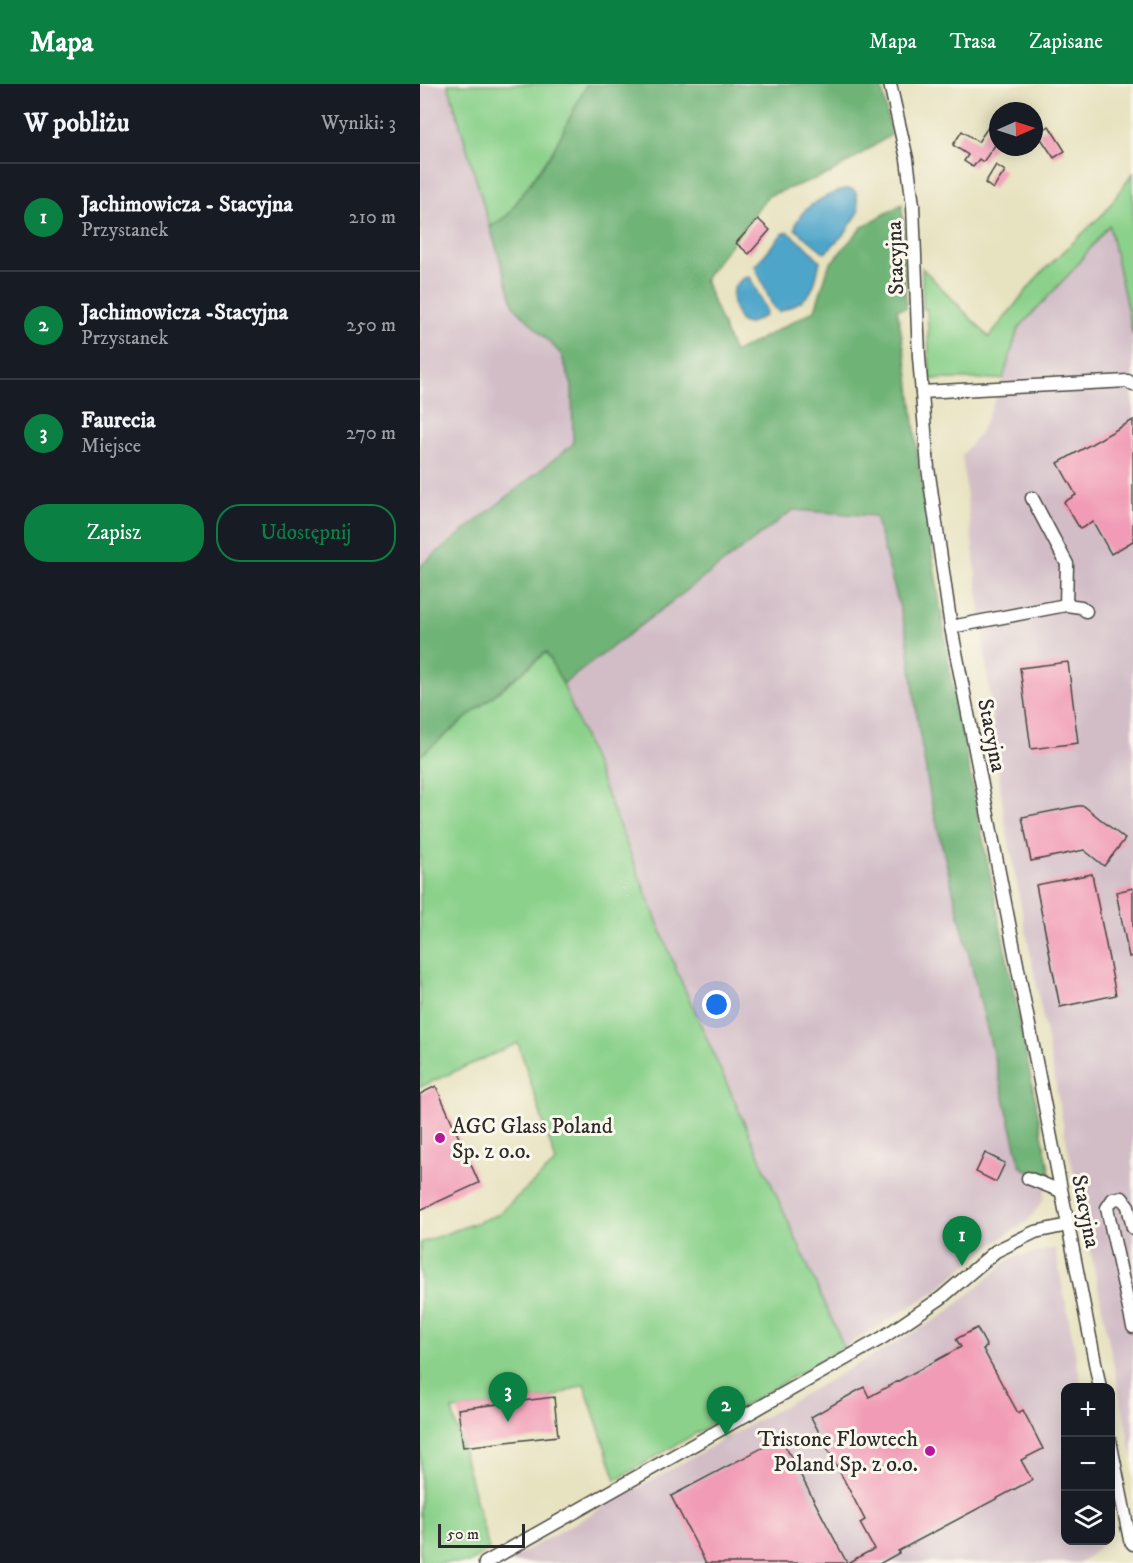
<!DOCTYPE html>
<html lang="pl">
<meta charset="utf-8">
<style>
body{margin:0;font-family:"IM FELL DW Pica",serif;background:#242831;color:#f1f3f6}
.controls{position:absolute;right:18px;bottom:18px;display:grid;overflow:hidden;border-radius:12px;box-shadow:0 3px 15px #0003}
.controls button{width:54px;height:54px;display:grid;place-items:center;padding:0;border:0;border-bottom:2px solid #363941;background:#171b24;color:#f1f3f6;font:30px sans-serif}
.compass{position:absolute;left:569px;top:18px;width:54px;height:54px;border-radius:50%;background:#171b24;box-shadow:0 3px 15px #0003;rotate:87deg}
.scale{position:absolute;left:18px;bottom:15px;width:87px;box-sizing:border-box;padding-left:6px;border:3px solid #2b2b2b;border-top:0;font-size:16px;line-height:21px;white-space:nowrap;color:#2b2b2b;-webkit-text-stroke:4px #fbf7ec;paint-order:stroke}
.you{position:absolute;left:297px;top:921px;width:21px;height:21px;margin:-15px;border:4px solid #fff;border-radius:50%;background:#1a73e8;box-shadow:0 0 0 9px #1a73e833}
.badge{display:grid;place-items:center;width:39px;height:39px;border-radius:50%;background:#0b8043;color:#fff;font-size:20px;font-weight:700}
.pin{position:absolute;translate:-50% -50px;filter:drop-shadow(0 2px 3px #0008)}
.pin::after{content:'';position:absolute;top:32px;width:21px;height:18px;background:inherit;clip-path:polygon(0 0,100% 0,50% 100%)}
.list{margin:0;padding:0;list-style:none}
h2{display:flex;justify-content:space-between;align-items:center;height:78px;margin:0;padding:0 24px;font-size:26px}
h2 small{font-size:20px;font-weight:400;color:#9ea1a6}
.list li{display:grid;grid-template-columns:39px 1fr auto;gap:18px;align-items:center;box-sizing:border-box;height:108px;padding:0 24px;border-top:2px solid #363941}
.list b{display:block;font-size:22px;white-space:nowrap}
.list p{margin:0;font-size:20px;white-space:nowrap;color:#9ea1a6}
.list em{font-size:20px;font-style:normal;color:#9ea1a6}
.actions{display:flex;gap:12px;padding:18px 24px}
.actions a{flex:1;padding:14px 0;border:2px solid #0b8043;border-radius:24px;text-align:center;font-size:21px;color:#0b8043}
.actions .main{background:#0b8043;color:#fff}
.icon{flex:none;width:33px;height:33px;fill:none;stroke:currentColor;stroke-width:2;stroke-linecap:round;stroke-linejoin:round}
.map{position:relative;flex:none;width:713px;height:1479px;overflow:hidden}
header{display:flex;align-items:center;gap:36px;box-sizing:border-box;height:84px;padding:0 30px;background:#0b8043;color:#fff}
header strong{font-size:28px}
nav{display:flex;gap:33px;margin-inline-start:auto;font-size:21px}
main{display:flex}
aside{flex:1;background:#171b24}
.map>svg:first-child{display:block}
</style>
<header>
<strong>Mapa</strong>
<nav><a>Mapa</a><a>Trasa</a><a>Zapisane</a></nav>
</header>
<main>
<aside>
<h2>W pobliżu<small>Wyniki: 3</small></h2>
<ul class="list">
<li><span class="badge">1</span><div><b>Jachimowicza - Stacyjna</b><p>Przystanek</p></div><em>210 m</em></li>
<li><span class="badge">2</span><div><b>Jachimowicza -Stacyjna</b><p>Przystanek</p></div><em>250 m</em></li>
<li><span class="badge">3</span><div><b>Faurecia</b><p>Miejsce</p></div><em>270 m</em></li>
</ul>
<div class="actions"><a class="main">Zapisz</a><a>Udostępnij</a></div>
</aside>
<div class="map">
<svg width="713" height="1479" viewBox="0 0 713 1479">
<rect width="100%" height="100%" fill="#fbf7ec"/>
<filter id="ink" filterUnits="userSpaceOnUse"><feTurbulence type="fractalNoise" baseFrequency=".0167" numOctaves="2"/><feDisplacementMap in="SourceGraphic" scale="12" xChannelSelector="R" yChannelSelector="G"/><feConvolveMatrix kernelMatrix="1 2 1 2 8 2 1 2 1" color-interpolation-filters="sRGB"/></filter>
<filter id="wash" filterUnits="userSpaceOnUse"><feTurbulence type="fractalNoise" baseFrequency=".008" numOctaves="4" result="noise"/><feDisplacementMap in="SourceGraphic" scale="24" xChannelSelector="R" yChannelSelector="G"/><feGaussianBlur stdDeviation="1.35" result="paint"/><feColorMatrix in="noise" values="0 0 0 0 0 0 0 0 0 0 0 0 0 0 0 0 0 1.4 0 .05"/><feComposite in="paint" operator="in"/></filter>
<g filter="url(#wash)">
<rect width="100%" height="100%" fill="#e7e2bf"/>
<g fill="#d2bdc7">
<polygon points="0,0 28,0 94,222 141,269 152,302 153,361 0,482"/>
<polygon points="690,140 713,252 713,1377 660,1115 648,1065 584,733 542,371 560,349 578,309 598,245 652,187"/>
<polygon points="373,426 456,432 487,551 497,633 511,717 601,1083 626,1096 624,1115 608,1137 561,1168 516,1207 424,1263 258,890 143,600"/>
<polygon points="635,1164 662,1303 646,1304 646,1456 686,1457 661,1479 84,1479 523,1232 591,1174"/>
</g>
<g fill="#8bd18b" stroke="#5b7e5b" stroke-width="1.5">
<polygon points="28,0 167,0 133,67 87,132 70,143"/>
<polygon points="713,89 713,252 689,141 652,187 598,245 583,295 510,295 507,225 503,225 502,184 569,253 619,191 685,128"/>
<polygon points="127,568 143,600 258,890 424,1263 196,1396 164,1300 134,1313 32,1326 69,1465 50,1479 0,1479 0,1159 77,1131 136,1078 98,959 0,1003 0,672"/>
</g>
<polygon fill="#70b377" stroke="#4e6f51" stroke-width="1.5" points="167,0 461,0 471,51 411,89 348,112 284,195 314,269 395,226 409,181 442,143 482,120 486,224 477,225 489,293 499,384 534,611 631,1094 626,1096 601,1083 511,717 497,633 487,551 455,432 373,426 143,600 126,568 0,672 0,482 153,360 152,302 141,270 94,222 70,143 87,132 133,67"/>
<g fill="#4da5ca" stroke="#3c687a" stroke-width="1.5">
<path d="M425,105H432L436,108L439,128L425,149L405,169L375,145C377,124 407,111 425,105Z"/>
<path d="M368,148L387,163L400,177C393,209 392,215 359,228L353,223L335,182L362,150Z"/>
<path d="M326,193H330L346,226L345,232L328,240L321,238C311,222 306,203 326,193Z"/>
</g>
<g id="blocks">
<g fill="#f19bb6">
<polygon points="578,29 578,57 563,78 559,75 553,83 544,77 548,71 533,61 542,47 558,58"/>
<polygon points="629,42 645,67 634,74 618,50"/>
<polygon points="576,81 585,87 573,105 565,99"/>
<polygon points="338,135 350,146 329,170 316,159"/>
<polygon points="713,336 713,457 691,470 673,438 660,445 644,418 656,411 638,379"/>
<polygon points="648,578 658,659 611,665 600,584"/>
<polygon points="658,722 664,722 705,755 684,782 664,766 611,777 602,733"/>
<polygon points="672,790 696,911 640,923 616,801"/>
<polygon points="713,804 713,872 709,873 696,808"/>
<polygon points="16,1002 59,1099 0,1126 0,1010"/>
<polygon points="565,1069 585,1079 576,1098 556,1088"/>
<polygon points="557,1244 567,1263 563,1265 598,1329 603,1326 623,1365 601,1376 612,1396 478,1467 479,1469 461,1479 427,1479 454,1465 440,1439 445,1436 391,1333 444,1303 449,1313 541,1263 536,1255"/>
<polygon points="134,1313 138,1352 43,1363 38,1325"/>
<polygon points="361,1354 427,1479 286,1479 251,1412"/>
</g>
</g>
</g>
<g filter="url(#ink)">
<use href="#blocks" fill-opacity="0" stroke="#474641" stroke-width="1.5"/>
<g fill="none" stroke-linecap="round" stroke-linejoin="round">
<g stroke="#474641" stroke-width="15">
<g id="minor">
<polyline points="470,0 487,75 493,121 499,273 508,384 531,543 680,1304"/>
<polyline points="502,308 708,297 713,301"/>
<polyline points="646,521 661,523 666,527"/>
<polyline points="531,543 646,521 647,480 612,414"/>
<polyline points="608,1094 641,1107"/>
<polyline points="713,1144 708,1122 702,1114 693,1115 687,1124 713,1243"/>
<polyline points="690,1357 710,1456 713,1460"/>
<polyline points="65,1479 462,1254 521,1214 576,1167 615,1148 648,1141"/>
</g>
</g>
<use href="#minor" stroke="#fff" stroke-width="12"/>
</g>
</g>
<g fill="#b5179e" stroke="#fbf7ec" stroke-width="2">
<circle cx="20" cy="1054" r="6"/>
<circle cx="510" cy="1367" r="6"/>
</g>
<g text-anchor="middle" stroke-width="6" stroke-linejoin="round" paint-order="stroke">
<g font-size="22" fill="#2b2b2b" stroke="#fbf7ec">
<text transform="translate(474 174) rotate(-92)" y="8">Stacyjna</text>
<text transform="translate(573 651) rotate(79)" y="8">Stacyjna</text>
<text transform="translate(667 1127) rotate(79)" y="8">Stacyjna</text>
</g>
<g font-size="22" fill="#2b2b2b" stroke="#fbf7ec" text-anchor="start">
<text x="32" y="1049">AGC Glass Poland<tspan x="32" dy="25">Sp. z o.o.</tspan></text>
<text x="498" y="1362" text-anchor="end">Tristone Flowtech<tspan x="498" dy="25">Poland Sp. z o.o.</tspan></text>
</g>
</g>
</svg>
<div class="controls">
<button>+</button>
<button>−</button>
<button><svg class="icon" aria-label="layers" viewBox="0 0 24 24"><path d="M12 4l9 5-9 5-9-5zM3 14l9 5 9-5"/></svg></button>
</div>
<svg class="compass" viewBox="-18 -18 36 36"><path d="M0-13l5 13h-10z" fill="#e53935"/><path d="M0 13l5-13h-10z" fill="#9ea1a6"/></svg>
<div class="scale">50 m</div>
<div class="you"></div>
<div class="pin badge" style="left:542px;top:1182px">1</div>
<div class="pin badge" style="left:306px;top:1352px">2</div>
<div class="pin badge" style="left:88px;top:1338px">3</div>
</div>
</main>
